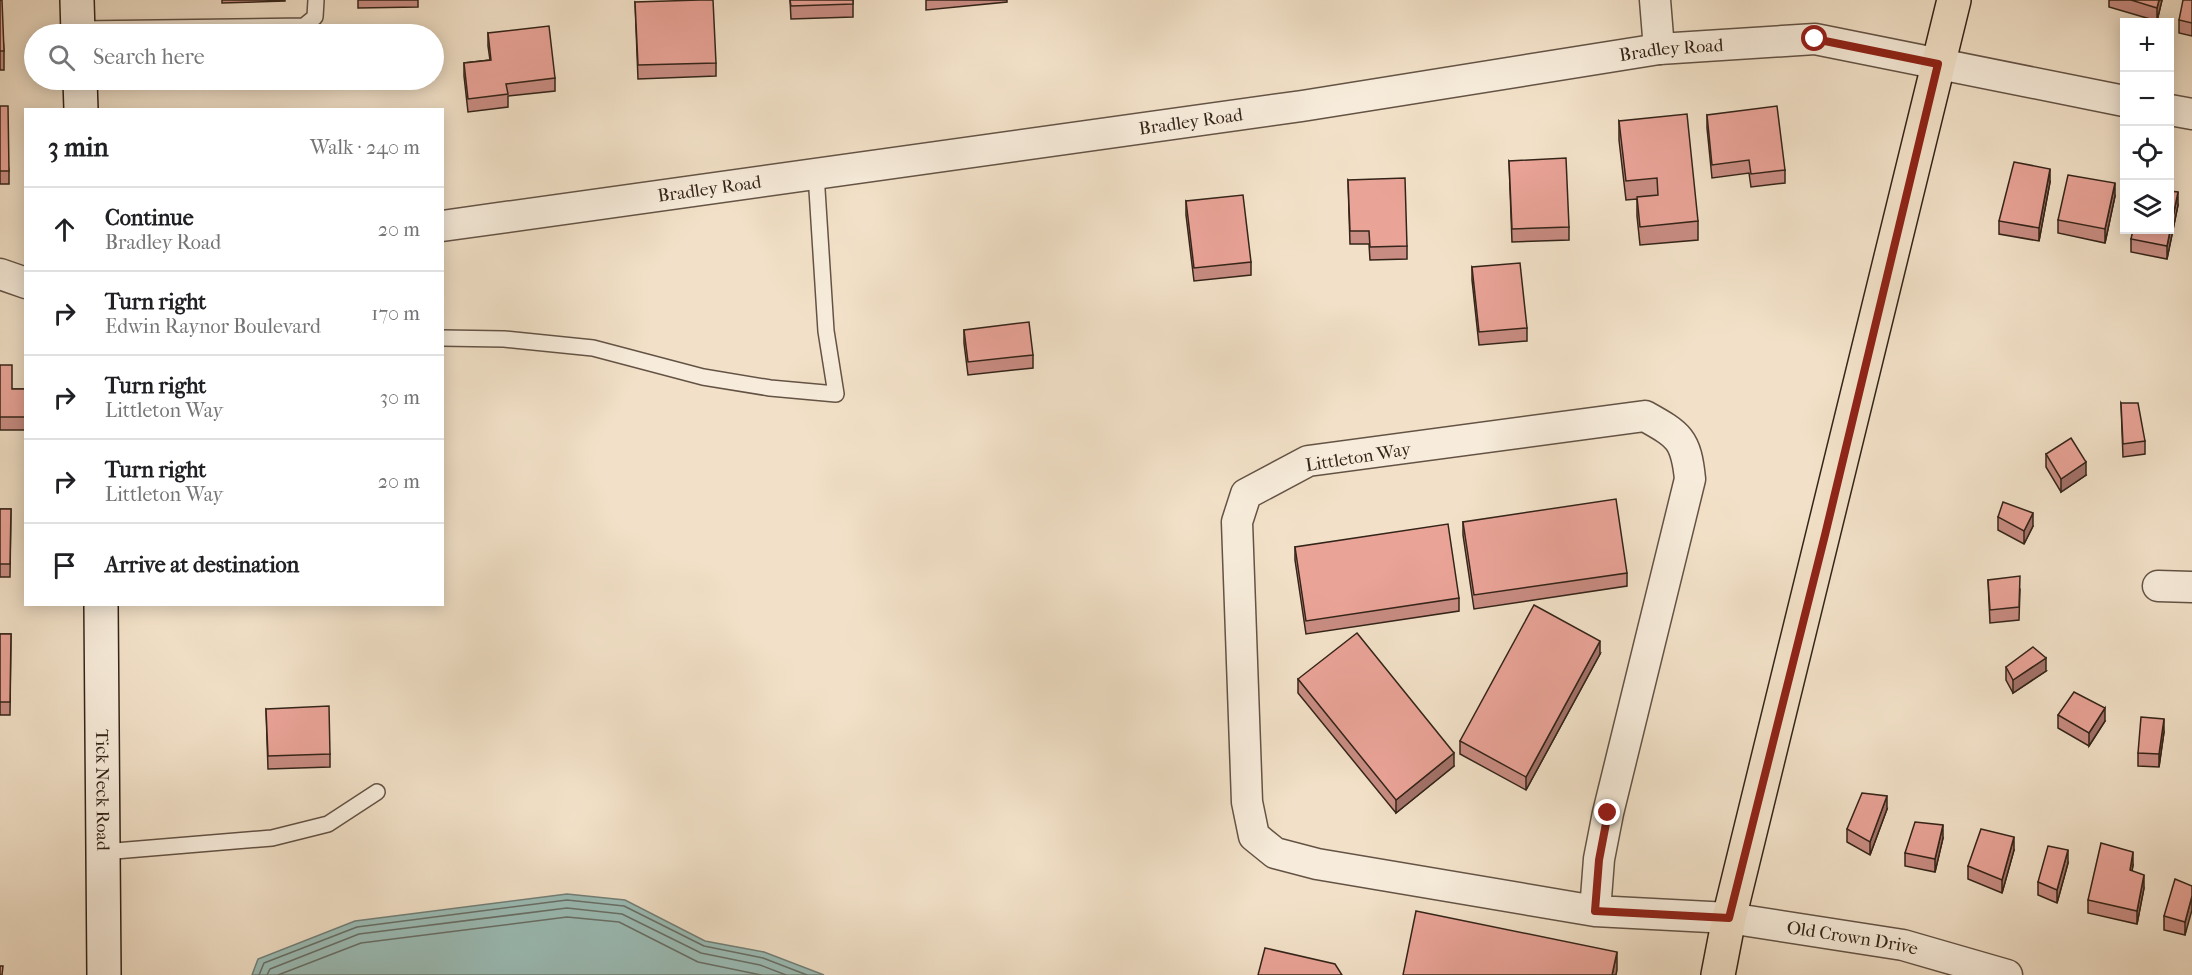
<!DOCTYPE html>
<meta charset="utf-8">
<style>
body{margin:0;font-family:"IM FELL French Canon",serif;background:#f6f6f6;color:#202124}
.controls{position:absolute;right:18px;top:18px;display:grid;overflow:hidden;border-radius:0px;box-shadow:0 3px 15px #0003}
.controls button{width:54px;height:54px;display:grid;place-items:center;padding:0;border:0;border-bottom:2px solid #e0e0e0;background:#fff;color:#202124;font:30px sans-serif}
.stop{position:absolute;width:18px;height:18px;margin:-14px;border:4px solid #8f2418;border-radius:50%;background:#fff}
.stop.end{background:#8f2418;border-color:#fff;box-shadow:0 2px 6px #0008}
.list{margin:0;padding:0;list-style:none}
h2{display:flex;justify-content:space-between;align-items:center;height:78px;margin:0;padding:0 24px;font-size:26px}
h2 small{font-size:20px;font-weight:400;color:#757577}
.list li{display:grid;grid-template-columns:39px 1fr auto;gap:18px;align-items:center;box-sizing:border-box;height:84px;padding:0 24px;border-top:2px solid #e0e0e0}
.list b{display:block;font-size:22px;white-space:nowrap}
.list p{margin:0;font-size:20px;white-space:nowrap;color:#757577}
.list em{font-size:20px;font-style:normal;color:#757577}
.icon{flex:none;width:33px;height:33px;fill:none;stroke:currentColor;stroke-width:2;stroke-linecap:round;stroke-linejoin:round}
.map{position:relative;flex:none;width:2192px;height:975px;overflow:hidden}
.search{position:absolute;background:#fff;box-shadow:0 3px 15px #0003;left:24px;top:24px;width:420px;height:66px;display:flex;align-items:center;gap:15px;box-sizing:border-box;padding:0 21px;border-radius:33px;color:#757577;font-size:22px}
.panel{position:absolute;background:#fff;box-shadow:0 3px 15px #0003;left:24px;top:108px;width:420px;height:498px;border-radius:0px}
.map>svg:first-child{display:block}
</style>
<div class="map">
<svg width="2192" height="975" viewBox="0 0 2192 975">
<rect width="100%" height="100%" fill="#f2e1c8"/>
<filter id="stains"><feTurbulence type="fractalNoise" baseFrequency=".00333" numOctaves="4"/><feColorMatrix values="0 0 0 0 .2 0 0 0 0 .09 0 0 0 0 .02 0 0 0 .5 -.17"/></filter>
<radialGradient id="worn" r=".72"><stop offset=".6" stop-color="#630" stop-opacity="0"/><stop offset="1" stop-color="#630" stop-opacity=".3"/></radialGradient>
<polygon fill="#9bbdb7" stroke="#728078" stroke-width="1.5" points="567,894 625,900 705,941 764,952 824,975 252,975 258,959 355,921"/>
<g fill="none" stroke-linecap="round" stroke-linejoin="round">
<g stroke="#687068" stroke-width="1.5">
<polyline points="259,975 264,963 357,927 567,900 624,906 704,946 763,958 807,975"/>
<polyline points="267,975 270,969 359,934 567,908 622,914 701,953 760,965 786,975"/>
<polyline points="278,975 361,943 567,917 619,922 698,962 761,975"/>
</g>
<g stroke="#645345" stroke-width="18">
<g id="lane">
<polyline points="78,29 304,26 315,17 316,0"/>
<polyline points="442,338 504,339 593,348 703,377 770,388 836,394 826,331 816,174"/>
<polyline points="103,852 272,838 328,824 377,792"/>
</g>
</g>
<g stroke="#645345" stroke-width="33">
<g id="street">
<polyline points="1655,0 1659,49"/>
<polyline points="2170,110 2192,114"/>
<path id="s1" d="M442,226L1302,106L1659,49L1815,39L2124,101"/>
<polyline points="0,274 26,283"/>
<polyline points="2158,586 2192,587"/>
<path id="s2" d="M1595,911L1599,859L1608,813L1690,479C1686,439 1679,435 1645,416L1308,461L1246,494L1237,522L1247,802L1254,836L1275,853L1317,864L1595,911L1729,918L1903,945L2007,975"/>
</g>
</g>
<g stroke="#342419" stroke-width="36">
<g id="secondary">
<polyline points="77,0 78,34"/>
<polyline points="80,80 81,110"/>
<path id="s3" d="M101,604L104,975"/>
</g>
</g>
<g stroke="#342419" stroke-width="36">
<polyline id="primary" points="1718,975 1729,918 1954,0"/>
</g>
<use href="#lane" stroke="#f7ecdb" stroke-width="15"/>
<use href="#street" stroke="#f7ecdb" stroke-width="30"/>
<use href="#secondary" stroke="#f7ecdb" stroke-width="33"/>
<use href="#primary" stroke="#f2e1c8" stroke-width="33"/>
</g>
<g fill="#c88c82" stroke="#342419" stroke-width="1.5">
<polygon points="0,0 4,51 4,70 0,70"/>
<polygon points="222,0 285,0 285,1 222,3"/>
<polygon points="358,0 418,0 418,7 358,8"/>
<polygon points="790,0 853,0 853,17 791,19"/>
<polygon points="926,0 1007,0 1007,2 926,10"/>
<polygon points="2109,0 2162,0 2157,21 2109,7"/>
<polygon points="2192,0 2192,36 2179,33 2179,20"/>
<polygon points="635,2 716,63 716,76 638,79"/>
<polygon points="488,33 555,78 555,91 508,96 508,107 468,112 464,76 464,63 490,60 488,46"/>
<polygon points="0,106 9,171 9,184 0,184"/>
<polygon points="1707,115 1785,170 1785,183 1751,187 1749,173 1712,178 1707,128"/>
<polygon points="1619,121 1698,221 1698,240 1640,245 1637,216 1637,199 1626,200 1619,140"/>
<polygon points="1509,161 1569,227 1569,240 1512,242"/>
<polygon points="1348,180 1407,246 1407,259 1370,260 1369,244 1350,244"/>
<polygon points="2050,182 2039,241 1999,234 1999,221"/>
<polygon points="2115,196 2105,243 2058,233 2058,220"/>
<polygon points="1186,201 1251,262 1251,275 1194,281 1186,215"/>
<polygon points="2178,205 2167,259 2131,252 2131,239"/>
<polygon points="1472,267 1527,328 1527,341 1479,345 1472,280"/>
<polygon points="964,330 1033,355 1033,368 968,375 964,343"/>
<polygon points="0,365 12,389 26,389 26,430 0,430"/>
<polygon points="2121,403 2145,441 2145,454 2123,457"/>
<polygon points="2046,454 2086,475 2061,492 2046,467"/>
<polygon points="0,509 11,509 10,577 0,577"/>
<polygon points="1998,517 2033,526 2024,544 1998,530"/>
<polygon points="1463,522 1627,573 1627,586 1474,609 1463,535"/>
<polygon points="1295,547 1459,598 1459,611 1306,634 1295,560"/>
<polygon points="1988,580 2020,589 2019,620 1990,623"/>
<polygon points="0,634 11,634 10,715 0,715"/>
<polygon points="1600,654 1526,790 1460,754 1460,741"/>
<polygon points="2006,667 2046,671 2013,693 2006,680"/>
<polygon points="1298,679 1454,766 1396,813 1298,693"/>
<polygon points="266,709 330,754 330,767 268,769"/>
<polygon points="2058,715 2105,721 2089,746 2058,728"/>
<polygon points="2164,732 2159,767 2138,766 2138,753"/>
<polygon points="1887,809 1870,855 1847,842 1847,829"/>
<polygon points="1943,838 1935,872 1905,866 1905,853"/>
<polygon points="2014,850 2002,893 1968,879 1968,866"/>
<polygon points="2068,863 2057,903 2038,895 2038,882"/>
<polygon points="2133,865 2132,871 2144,888 2137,924 2088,913 2088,900"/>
<polygon points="2192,886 2185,935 2164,930 2164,916"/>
</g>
<g fill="#a3726a" stroke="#342419" stroke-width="1.5">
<polygon points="2159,0 2162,0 2157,21 2157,8"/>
<polygon points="2050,169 2050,182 2039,241 2039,228"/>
<polygon points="2115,183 2115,196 2105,243 2105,229"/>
<polygon points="2178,192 2178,205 2167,259 2167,246"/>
<polygon points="2086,462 2086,475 2061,492 2061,479"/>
<polygon points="2033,513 2033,526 2024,544 2024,531"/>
<polygon points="1600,641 1600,654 1526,790 1526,777"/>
<polygon points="2046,658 2046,671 2013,693 2013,680"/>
<polygon points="2105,708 2105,721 2089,746 2089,733"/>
<polygon points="2164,719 2164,732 2159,767 2159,754"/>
<polygon points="1454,753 1454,766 1396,813 1396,800"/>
<polygon points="1887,796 1887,809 1870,855 1870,842"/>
<polygon points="1943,825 1943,838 1935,872 1935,859"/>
<polygon points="2014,837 2014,850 2002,893 2002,880"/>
<polygon points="2068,850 2068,863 2057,903 2057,890"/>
<polygon points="2133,852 2133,865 2130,883 2130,870"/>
<polygon points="2144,875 2144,888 2137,924 2137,911"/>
<polygon points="2192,896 2192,910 2185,935 2185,922"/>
<polygon points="1617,952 1617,970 1616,975 1612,975"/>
</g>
<g fill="#e9a397" stroke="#342419" stroke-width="1.5">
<polygon points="0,0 2,0 4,51 0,51"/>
<polygon points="700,0 713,0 716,63 638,65 635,2"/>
<polygon points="790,0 853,0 853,4 791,6"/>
<polygon points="2131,0 2159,0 2157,8"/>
<polygon points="2183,0 2192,0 2192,23 2179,20"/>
<polygon points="549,26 555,78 506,84 508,94 468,99 464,63 491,60 488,33"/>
<polygon points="0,106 8,106 9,171 0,171"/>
<polygon points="1777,106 1785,170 1751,174 1749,160 1712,165 1707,115"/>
<polygon points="1687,114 1698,221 1640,227 1637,197 1658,195 1657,178 1626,181 1619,121"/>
<polygon points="1566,158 1569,227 1512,229 1509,161"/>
<polygon points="2014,162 2050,169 2039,228 1999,221"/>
<polygon points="2068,175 2115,183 2105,229 2058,220"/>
<polygon points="1405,178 1407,246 1370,247 1369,231 1350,231 1348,180"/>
<polygon points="2169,191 2178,192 2167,246 2131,239 2133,230 2169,230"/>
<polygon points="1243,195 1251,262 1194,268 1186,201"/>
<polygon points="1520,263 1527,328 1479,332 1472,267"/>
<polygon points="1029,322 1033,355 968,362 964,330"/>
<polygon points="0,365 12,365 12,389 26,389 26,417 0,417"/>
<polygon points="2121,403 2138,403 2145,441 2123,444"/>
<polygon points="2071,438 2086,462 2061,479 2046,454"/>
<polygon points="1616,499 1627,573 1474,595 1463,522"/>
<polygon points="2003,502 2033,513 2024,531 1998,517"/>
<polygon points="0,509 11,509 10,564 0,564"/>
<polygon points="1448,524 1459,598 1306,621 1295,547"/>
<polygon points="2020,576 2019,607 1990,610 1988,580"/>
<polygon points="1534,605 1600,641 1526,777 1460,741"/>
<polygon points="1357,633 1454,753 1396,800 1298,679"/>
<polygon points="0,634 11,634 10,702 0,702"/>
<polygon points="2033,647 2046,658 2013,680 2006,667"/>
<polygon points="2074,692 2105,708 2089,733 2058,715"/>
<polygon points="329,706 330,754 268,756 266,709"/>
<polygon points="2141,717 2164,719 2159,754 2138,753"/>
<polygon points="1862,793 1887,796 1870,842 1847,829"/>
<polygon points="1915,822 1943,825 1935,859 1905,853"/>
<polygon points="1981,829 2014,837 2002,880 1968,866"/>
<polygon points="2101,843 2133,852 2130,870 2144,875 2137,911 2088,900"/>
<polygon points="2048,846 2068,850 2057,890 2038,882"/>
<polygon points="2175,879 2192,886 2192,896 2185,922 2164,916"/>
<polygon points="1416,911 1617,952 1612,975 1403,975"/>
<polygon points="1265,948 1335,964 1342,975 1258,975"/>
<polygon points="0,966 3,966 2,975 0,975"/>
</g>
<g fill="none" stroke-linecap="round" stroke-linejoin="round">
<polyline stroke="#8f2418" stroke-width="8" points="1608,813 1599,860 1595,911 1729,918 1825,535 1938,64 1815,39"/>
</g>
<g text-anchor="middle" stroke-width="6" stroke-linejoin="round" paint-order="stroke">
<g font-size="18" fill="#342419" stroke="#f7ecdb">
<text dy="6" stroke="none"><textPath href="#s1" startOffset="1242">Bradley Road</textPath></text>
<text dy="6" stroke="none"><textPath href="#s1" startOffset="756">Bradley Road</textPath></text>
<text dy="6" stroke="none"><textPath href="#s1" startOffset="270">Bradley Road</textPath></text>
<text transform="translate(1358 457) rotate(-9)" y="6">Littleton Way</text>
<text dy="6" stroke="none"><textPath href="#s3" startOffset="186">Tick Neck Road</textPath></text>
<text dy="6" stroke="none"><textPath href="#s2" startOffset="1892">Old Crown Drive</textPath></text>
</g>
</g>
<rect width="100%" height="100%" filter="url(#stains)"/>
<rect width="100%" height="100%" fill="url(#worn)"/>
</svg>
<div class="controls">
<button>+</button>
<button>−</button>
<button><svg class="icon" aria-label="locate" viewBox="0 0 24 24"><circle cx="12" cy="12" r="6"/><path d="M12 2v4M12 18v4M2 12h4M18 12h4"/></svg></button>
<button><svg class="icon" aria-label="layers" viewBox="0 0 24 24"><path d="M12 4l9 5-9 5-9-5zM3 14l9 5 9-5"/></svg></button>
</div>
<div class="stop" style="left:1815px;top:39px"></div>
<div class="stop end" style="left:1608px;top:813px"></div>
<div class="search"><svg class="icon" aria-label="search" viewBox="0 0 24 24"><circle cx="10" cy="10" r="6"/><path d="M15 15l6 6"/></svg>Search here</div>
<section class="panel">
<h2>3 min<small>Walk · 240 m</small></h2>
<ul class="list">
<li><svg class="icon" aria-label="ahead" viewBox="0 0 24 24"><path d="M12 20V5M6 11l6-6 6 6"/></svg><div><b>Continue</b><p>Bradley Road</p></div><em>20 m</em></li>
<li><svg class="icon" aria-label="right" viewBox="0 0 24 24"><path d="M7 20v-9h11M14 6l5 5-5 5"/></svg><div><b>Turn right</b><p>Edwin Raynor Boulevard</p></div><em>170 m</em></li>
<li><svg class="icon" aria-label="right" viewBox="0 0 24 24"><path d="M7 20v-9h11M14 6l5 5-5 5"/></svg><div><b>Turn right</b><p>Littleton Way</p></div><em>30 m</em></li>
<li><svg class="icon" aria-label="right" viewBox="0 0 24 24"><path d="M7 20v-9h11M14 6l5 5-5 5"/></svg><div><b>Turn right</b><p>Littleton Way</p></div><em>20 m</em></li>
<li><svg class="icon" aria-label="arrive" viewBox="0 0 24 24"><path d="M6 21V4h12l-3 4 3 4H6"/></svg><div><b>Arrive at destination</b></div></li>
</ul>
</section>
</div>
